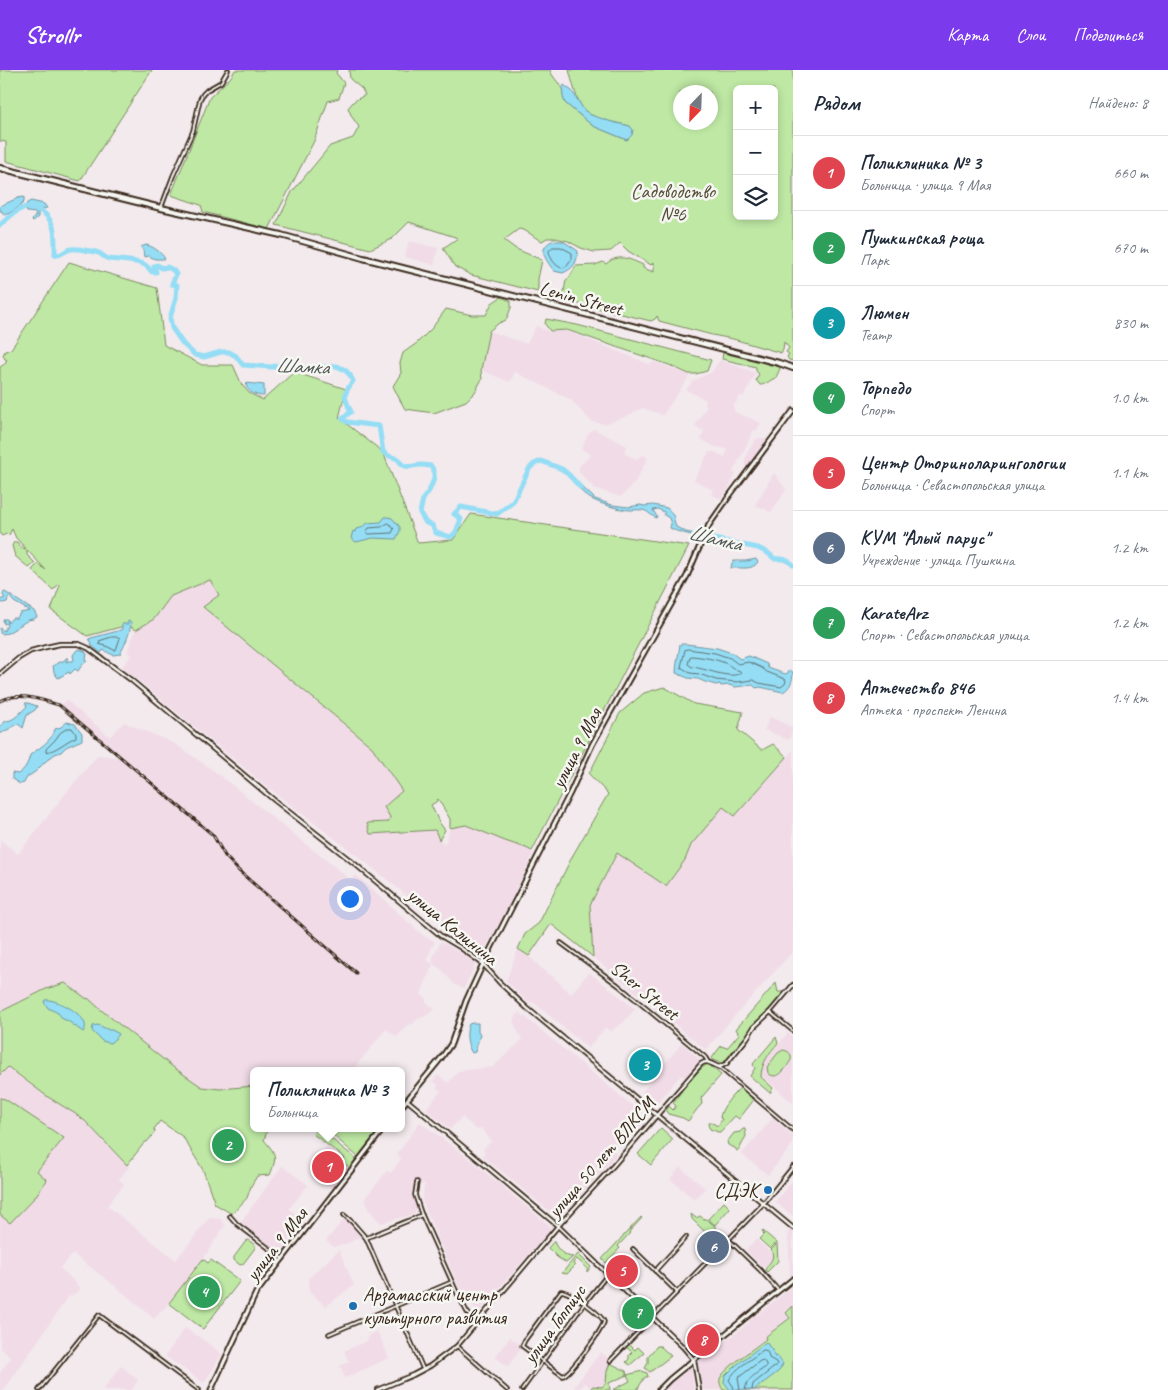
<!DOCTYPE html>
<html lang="ru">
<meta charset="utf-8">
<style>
body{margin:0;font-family:Caveat,sans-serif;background:#f2f2f3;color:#1f2937}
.controls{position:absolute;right:15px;top:15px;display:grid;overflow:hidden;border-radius:8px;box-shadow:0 2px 8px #0003}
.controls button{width:45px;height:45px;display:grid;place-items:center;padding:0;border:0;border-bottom:1px solid #e0e1e3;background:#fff;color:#1f2937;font:25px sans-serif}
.compass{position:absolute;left:673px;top:15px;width:45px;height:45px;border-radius:50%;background:#fff;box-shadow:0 2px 8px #0003;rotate:203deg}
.you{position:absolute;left:349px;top:828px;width:18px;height:18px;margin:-12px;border:4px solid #fff;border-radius:50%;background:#1a73e8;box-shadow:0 0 0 8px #1a73e833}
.badge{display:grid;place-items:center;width:32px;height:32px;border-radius:50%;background:#7c3aed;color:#fff;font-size:16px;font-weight:700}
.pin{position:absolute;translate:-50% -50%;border:2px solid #fff;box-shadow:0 1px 5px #0006}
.popup{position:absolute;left:250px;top:997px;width:155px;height:65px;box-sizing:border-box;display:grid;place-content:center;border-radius:8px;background:#fff;filter:drop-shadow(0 1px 4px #0005);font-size:16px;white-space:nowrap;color:#747a83}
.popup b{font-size:19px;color:#1f2937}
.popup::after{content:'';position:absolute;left:50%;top:100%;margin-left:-10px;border:10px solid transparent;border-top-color:#fff}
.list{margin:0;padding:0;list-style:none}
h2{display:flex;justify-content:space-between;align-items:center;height:65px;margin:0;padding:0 20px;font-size:21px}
h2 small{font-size:16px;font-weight:400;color:#747a83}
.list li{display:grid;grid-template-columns:32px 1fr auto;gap:15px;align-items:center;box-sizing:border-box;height:75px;padding:0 20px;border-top:1px solid #e0e1e3}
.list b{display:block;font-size:19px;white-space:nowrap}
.list p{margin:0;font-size:16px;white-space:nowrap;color:#747a83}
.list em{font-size:16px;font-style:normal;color:#747a83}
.icon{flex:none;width:28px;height:28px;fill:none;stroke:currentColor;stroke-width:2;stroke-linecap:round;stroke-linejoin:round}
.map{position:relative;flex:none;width:793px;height:1320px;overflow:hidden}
header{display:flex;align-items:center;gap:30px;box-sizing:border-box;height:70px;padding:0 25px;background:#7c3aed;color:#fff}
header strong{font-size:24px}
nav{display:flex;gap:28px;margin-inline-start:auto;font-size:18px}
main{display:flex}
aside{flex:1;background:#fff}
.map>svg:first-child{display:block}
</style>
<header>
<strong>Strollr</strong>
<nav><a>Карта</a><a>Слои</a><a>Поделиться</a></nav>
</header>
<main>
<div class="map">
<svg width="793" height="1320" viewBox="0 0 793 1320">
<rect width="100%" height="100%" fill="#f3eaed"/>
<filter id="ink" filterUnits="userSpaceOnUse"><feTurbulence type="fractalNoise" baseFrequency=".02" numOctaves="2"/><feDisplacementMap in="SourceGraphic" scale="10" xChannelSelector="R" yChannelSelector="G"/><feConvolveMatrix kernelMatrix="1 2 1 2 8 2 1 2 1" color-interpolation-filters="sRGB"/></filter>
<g filter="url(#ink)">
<g fill="#f0dbe7">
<polygon points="409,171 438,178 434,195 405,187"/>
<polygon points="536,256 550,262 567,261 649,294 655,292 690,305 663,345 642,338 627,346 605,354 592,352 571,330 515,302 510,312 481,300 489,261 527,274"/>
<polygon points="720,290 756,303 743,327 740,326 733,337 735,342 761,353 756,361 754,360 733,402 736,404 728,419 721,429 711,424 713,420 694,410 709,382 714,382 725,387 728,379 715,377 701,369 704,361 695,356 707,336 705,334 706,330 686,320 693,311 712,302"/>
<polygon points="594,359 627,376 624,383 636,389 643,385 648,388 635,412 621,427 594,418 579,402 579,396 588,388 591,384 581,379 588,364"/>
<polygon points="760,368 767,369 747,399 745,395 745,389 748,381 756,369"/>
<polygon points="774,403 786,420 771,442 755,435"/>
<polygon points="210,510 219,525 204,537 372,677 402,721 385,737 390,747 389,752 367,753 370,764 436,760 439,770 445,774 450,758 466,755 505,771 526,778 532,781 532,786 508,837 485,879 473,871 469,875 360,788 265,715 122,597 131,585 127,582 136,560 154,549 171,526"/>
<polygon points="66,630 110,667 124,652 175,674 217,703 351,810 356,805 425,867 435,871 426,890 433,894 433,887 441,871 476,893 464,918 455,915 441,899 433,894 421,924 426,929 426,932 435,939 424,947 419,948 411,955 409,953 397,967 386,959 355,997 357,998 355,1001 254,1001 254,1016 220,1019 202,1017 173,997 87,929 65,913 46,919 0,942 0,770 18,784 70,718 98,685 121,688 60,636"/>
<polygon points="770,647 793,658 789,670 764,660"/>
<polygon points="793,680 793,881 731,950 706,980 593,887 590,835 618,782 666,816 685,790 691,775 723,736 735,746"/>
<polygon points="518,879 529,886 541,898 552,906 571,924 589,902 635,939 622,954 621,954 611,961 605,958 588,978 533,932 529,933 506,911"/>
<polygon points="519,942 640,1042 636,1047 643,1053 636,1061 629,1055 626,1059 633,1065 629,1070 624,1066 612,1079 617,1084 559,1149 483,1086 485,1083 483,1079 492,1071 481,1058 477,1060 462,1047 450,1059 426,1039 441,1021 437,1018 438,1015 433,1011 438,1005 448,1013 459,1001 493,997 522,970 513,951"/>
<polygon points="788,963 793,967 793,1033 756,1001"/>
<polygon points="682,973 700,990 685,1008 681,1005 656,1034 642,1022"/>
<polygon points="7,997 48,1027 74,1043 85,1051 129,1097 119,1109 124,1114 107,1136 176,1190 209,1148 221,1149 225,1155 203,1189 169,1233 154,1249 119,1219 73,1184 60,1198 77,1214 76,1216 80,1218 76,1223 68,1227 4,1320 0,1320 0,1303 11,1287 0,1278 0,1005"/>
<polygon points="773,1048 793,1066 793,1074 768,1105 742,1084"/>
<polygon points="420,1052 466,1086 552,1158 478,1242 459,1217 433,1157 422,1130 425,1113 413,1118 412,1124 417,1137 414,1144 381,1153 368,1139 365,1128 387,1101 391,1103 401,1089 397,1084"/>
<polygon points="328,1075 353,1094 333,1119 310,1100"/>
<polygon points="282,1096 308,1115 289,1139 305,1150 280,1183 240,1153"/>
<polygon points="680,1097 705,1118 695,1130 670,1109"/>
<polygon points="793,1110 793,1146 775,1132"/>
<polygon points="344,1149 351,1154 360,1167 348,1173 334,1177 326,1171"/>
<polygon points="788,1158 793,1162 793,1204 790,1207"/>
<polygon points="756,1169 773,1185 773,1191 767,1196 765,1195 763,1197 746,1180"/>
<polygon points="339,1180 354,1215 326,1236 309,1222 308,1209"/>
<polygon points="623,1192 635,1204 624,1216 612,1205"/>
<polygon points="793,1216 793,1236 786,1243 790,1247 765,1266 766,1269 732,1296 720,1306 721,1315 723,1320 703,1320 698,1292 704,1286 706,1287 750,1252 749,1250 756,1244 757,1245"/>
<polygon points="185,1258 198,1266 222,1284 204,1313 165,1286"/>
<polygon points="377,1261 389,1288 345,1308 340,1296 349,1292 344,1281 367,1271 369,1265"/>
<polygon points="510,1267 518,1273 520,1280 508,1296 495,1287"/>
<polygon points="601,1282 618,1298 607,1311 605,1317 594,1320 585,1313 578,1320 574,1317"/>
<polygon points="121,1296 138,1310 132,1320 103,1320"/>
<polygon points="690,1297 693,1300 692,1303 694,1320 663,1320 668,1314 684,1304 685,1301"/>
</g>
<g fill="#bee8a4" stroke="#7c8961" fill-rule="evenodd">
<polygon points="0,0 152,0 80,111 6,91 6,72 0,71"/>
<polygon points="235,0 337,0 336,3 344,13 339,28 328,31 314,71 269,159 203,142 201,135 171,125 210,27 231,7"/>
<path d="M349,0H550C552,7 558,11 561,17C564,21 563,28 565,33L593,56L627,70L630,56C618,53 595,50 585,41C577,34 572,10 569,0H793V291L789,290L787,287L789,284L786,282L789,278L784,272L783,279L781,283L733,269L712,265L659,251L657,246L655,249L651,251L575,233L568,228L563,227L566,210L569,208L576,196L595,195L603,192L606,194C618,183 630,189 643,195V198L654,202V192L651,195L628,181L620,173L611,181L594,182L581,178L568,171L555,168H547L542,171C532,167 530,161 519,159L504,170L516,179L542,190L538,209V222L471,205L455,197L443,178L458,168L409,152L392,169L370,179L276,155L292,122L330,76L353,68L359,57L352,47L348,38L354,31L365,25L362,19L350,9ZM737,19H774V146H737ZM680,22H710V52H680Z"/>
<polygon points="69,192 157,218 164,275 202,295 233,295 242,315 249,323 263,330 294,302 346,319 339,348 383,382 418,473 453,470 471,444 689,476 532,781 526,778 505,771 466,755 450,758 450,749 438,729 436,732 431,735 439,752 445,760 439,770 435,760 370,764 367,753 389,752 390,747 384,737 402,721 372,677 203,537 219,525 210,510 171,526 154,549 136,560 128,555 87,566 51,540 60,515 59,514 53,520 32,500 38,494 46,500 27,480 27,485 35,493 29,498 15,486 12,476 14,472 17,472 22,478 26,479 16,468 12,459 9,465 6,464 2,466 0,464 0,297 6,293 5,292 7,290 5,289 3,285 5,281 11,279"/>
<polygon points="501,227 511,231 511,238 506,250 499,253 489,261 481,300 482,309 475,322 466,331 434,343 405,339 400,330 393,316 401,303 400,293 403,283 417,273 432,258 446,239 472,245 486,245 492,233"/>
<polygon points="546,249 577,255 711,290 707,301 696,304 689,304 669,295 567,260 550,261 545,254"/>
<path d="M723,283L761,292L770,295H776L780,298C779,302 777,304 776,308C770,309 767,315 760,315L756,310L759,304L756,301V297L722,289Z"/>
<polygon points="664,617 694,634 743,642 738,660 762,680 773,674 787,687 735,746 723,737 691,775 685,790 666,816 617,783 590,835 593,887 551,854 529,886 518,879 525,864 539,853 573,785 608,724 589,704 620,643 644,623"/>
<path d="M65,913L87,929L88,928L100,939L173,997L202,1017L220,1019L254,1016V1058H268L264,1070C277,1085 277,1087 270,1105L257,1106L251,1116L247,1128L232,1144L215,1134L203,1100L183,1067L160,1051L154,1059L155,1062L147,1072H145L127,1095L85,1051L74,1043L48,1027L8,997L0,1005V942L46,919Z"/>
<path d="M776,913L778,922H784V924L769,941L754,955L746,967L734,981L731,982L732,984C724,994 725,994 712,990V988L721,976L727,978L739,964L736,959Z"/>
<path d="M776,967L778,973C769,983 761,994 761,1007L773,1018L770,1023L750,1006L755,998L753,994Z"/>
<path d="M783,980C789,981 792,984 791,990C786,998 778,1012 768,1003L767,997L778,983Z"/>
<path d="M708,994L721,1005L701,1028L702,1034C696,1039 693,1046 688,1051L683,1048L668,1044L666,1041L669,1036L673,1040L676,1036L673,1033C680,1023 698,998 708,994Z"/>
<path d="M741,1017L750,1026L753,1031L739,1049L735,1046L720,1062H718L710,1059L708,1055L710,1052L718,1056L722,1049L720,1048C720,1039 734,1023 741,1017Z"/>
<polygon points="0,1028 5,1029 64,1068 37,1101 47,1110 35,1127 10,1153 0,1145"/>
<polygon points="318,1058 355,1088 354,1093 350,1098 342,1091 345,1088 313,1064"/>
<polygon points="341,1058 380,1058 358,1087 334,1066"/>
<polygon points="661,1058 673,1069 651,1095 638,1084"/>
<polygon points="743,1059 745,1059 746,1066 739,1080 737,1081 735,1078 728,1075 727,1072 734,1063 740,1062"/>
<polygon points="724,1132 730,1138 715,1155 708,1149"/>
<polygon points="691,1144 696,1148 700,1146 704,1149 706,1149 715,1156 715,1159 709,1166 692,1149"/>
<polygon points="641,1147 642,1148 629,1162 630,1163 618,1176 620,1178 606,1193 602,1189"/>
<path d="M762,1160L777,1173L778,1191L767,1202L765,1200C769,1192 776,1189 771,1180L776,1175L775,1174L770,1179L759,1169L764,1164Z"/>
<polygon points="248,1170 255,1175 255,1178 243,1194 240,1195 234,1190 234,1187 246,1171"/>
<path d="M554,1171C556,1179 565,1187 573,1187L566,1193L557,1187L548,1178Z"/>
<polygon points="578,1184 591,1197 587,1202 587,1198 577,1189 573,1193 575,1196 567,1204 562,1203"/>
<polygon points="203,1189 208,1193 211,1190 240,1211 203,1259 169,1233"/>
<path d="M793,1236V1320H723C721,1317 719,1312 720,1309C722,1300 757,1276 766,1269L765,1267L790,1248L786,1243Z"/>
<polygon points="629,1274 635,1280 638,1277 644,1283 630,1295 626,1292 629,1289 629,1285 632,1282 626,1277"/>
<polygon points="657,1276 660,1276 671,1286 650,1302 645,1298 648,1293 648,1286"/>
<polygon points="610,1293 626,1301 627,1305 642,1301 647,1303 648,1307 645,1307 638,1318 638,1320 613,1320 630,1311 627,1305 609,1313 610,1320 590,1319 593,1316 602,1317 606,1313 607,1301"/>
</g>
<g fill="#94ddf5" stroke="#70959f">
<path d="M564,15L572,21L584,40L591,45L612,52L630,56L633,60L632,65L627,70L593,56L565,33C563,27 561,21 564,15Z"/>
<path d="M24,127V132C18,138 12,143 4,145L2,141H0V136L18,128Z"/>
<polygon points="31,131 44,134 47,138 38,140 38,147 33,151 32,150 36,145 35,143 27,142 25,139 27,133"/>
<path d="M552,171H563L578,181C577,193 574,198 563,203L554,201C547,191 536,179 552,171Z"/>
<path d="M146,175C153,176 162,183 165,189H155L149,186L144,187L143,180L141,177Z"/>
<path d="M247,313L264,315V326C257,326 249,323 246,316Z"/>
<path d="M577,412L595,429L612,435L629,437L640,435L645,436L653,435L667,438L670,441L674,447V450L676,457L686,462L700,465L699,467C689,464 679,463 670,458L671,454L669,448L664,445V442L658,439L653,440L657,447L656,448C652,446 649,443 646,441C641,439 635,440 630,440C620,440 596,433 588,427C583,424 579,418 575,413Z"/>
<polygon points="385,447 387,447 392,448 400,457 400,461 396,469 373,468 356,472 351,468 353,461 355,462 356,459 361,458 368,453 381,452"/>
<path d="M756,489L758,492C752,501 741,497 731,498L732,493L734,491H746Z"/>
<polygon points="5,522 34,541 37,547 33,549 28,550 8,563 2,564 0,563 0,558 4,561 7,555 6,553 4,554 3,549 7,549 8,553 12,548 17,548 20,543 30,541 14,532 9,526 7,532 3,533 0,532 0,530 5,528 3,525 3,523"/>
<path d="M128,551L131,552C131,561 124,577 120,584L113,585L103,580L101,583L91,575L92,573L89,569L91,568L118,561L122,559V554H128Z"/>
<path d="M680,574H686L717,578L732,583L740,589L749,586L767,594L768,598L785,604L788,603L789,600L793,602C793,611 790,618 783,622L760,617L756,618L753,615L735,617L729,615L721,616L720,614L716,615L705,612L698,609L688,608L676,603C676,593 679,584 680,574Z"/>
<polygon points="78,579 85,581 87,585 86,588 87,591 82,595 78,601 75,599 70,604 69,602 58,608 54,602 53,596 62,591 64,591 66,588 68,588 66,592 69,591 73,591 74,590 73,585 76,581"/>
<path d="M25,633H28L37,636L35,640L27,645L23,658L18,654L0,664V656L6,651C14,651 21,642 27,636Z"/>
<path d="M67,652L75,654L82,663V670L66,677L61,682L55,684L46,691L35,702L27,707L24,713L20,714L12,709V703L18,704C25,699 28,694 30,685C38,679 53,670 55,659L61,657Z"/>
<path d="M45,930C57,928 95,949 83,962L68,951L63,949L58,943L48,938L44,932Z"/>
<path d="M472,953H478V962L480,965L475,982L472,983C467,976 465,962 469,954Z"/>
<polygon points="98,955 109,960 112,960 119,964 117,967 110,973 102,971 92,961 93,956"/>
<polygon points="766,1272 774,1283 773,1284 775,1287 777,1286 783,1294 779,1301 754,1320 730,1320 724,1312 725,1306 735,1296"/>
</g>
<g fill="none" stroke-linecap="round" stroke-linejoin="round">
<g stroke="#5f7274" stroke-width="1">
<path d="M553,177H561L572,183V189L567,196L562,198C555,196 550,188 549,181Z"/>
<polygon points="389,453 394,459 392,463 369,464 366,462 369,458 381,457"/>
<polygon points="112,567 118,567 120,568 116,580 114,580 106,576 99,574 100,571"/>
<polygon points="688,579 715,583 730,588 738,594 749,592 762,598 767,602 785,609 786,611 785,614 781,617 759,613 753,610 737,612 716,610 699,604 690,603 681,597 685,580"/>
<path d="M692,586C702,587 716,589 725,593C731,596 733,599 740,601L741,603C730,610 705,598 692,597L688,594L690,587Z"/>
<path d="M68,658H72L76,664V667C66,671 56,681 46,682V679L55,670L60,663Z"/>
<path d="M734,1320L733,1316L729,1310C735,1298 752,1289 763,1280H765L768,1283L769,1288L776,1292L777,1295L753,1314L752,1320"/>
<path d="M740,1320L738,1308L760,1291L763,1290L766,1294V1297C757,1303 746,1309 745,1320"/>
</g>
<g stroke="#94ddf5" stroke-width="5">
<path d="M0,155C7,149 15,141 23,138C27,136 34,137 38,139C57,150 55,165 55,185C63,186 65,179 72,179C75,178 96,182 99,183C103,185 104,188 109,189C117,190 137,191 143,194C147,195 149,199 152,202H156L154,196L157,195L162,198L167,197L173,200L176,204L172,214L177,215L176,228L170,248L172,258L183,274L195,285L204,287L221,282H229L236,286L243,295L272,297L280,295L289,299L337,296L345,300L350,305L353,311C342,326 344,326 351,342L342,348L347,352L379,356L383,382L389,386L398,389C405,401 411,395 422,395C425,395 428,396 431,396L434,401V409L429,421L423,429L420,443L426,453L432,455L436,463L451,467L456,462L461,449L454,444L461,437L497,444L513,432L529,399L534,394L541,391L562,399L569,405L580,417"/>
<path d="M694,465L758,478L768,483L775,489C782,488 788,489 793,495"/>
</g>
<g stroke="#3b2a1e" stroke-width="5.5">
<g id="minor">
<polyline points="161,138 173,106 193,61 200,29 203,24 207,20 221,12 228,0"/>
<polyline points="561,873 618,915 705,987 708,992"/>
<polyline points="770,942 793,961"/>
<polyline points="719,997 793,1060"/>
<polyline points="417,1112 415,1125 421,1143 458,1225 467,1242 476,1253"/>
<polyline points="344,1145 352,1152 366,1168 423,1299"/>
<polyline points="230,1146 237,1154 283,1189"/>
<polyline points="366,1168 422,1145"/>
<polyline points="728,1169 760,1200 778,1220"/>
<polyline points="633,1179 677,1222"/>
<polyline points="655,1201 686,1167"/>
<path d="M561,1221C571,1222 601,1244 604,1252C600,1263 573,1300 563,1306L522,1276L525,1270Z"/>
<polyline points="329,1264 452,1212"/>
<polyline points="457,1276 507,1320"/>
<polyline points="610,1291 763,1134"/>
<polyline points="39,1320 99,1245 199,1320"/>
<polyline points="522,1320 584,1234 608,1204"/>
</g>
</g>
<g stroke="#3b2a1e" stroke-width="6">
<g id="tertiary">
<polyline points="0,604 19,588 31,581 46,577 60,574 79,574 88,578 131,610 274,730 355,794 441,866 461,878 483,894 500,913 527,938 793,1158"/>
<polyline points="407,1030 558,1156 683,1277 694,1290 699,1320"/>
<polyline points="763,1134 793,1097"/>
<path d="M377,1320L413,1305L430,1296L457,1276L558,1156L613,1096L701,994C708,989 712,995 719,997L726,994L747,968L754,957L770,942L793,915"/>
</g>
</g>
<g stroke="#3b2a1e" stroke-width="7">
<g id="secondary">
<polyline points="402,1036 442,987 451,974 466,931 483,894 570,723 592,675 687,506 709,455 730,425 793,341"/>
<polyline points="211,1320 256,1223 384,1058"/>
<polyline points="659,1320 670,1309 793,1209"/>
</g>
</g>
<g stroke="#3b2a1e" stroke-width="8">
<polyline id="primary" points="0,98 161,138 281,165 363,188 779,293 793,298"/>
</g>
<use href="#minor" stroke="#f6f6f2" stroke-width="2"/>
<use href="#tertiary" stroke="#f6f6f2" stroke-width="2.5"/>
<use href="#secondary" stroke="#f6f6f2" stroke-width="3"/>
<use href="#primary" stroke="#f6f6f2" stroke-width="4"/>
<g stroke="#3b2a1e" stroke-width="3">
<path id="rail" d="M0,631C18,621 41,630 59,635L213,765L225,786L239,801L356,903"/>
</g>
<use href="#rail" stroke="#f6f6f2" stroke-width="1" stroke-dasharray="4" stroke-linecap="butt"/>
</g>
</g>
<g fill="#1f6fb2" stroke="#f6f6f2" stroke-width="2">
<circle cx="768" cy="1120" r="5"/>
<circle cx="353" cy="1236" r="5"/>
</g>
<g text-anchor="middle" stroke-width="5" stroke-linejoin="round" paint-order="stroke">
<g font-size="20" fill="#555039" stroke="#f6f6f2">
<text x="673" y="128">Садоводство<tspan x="673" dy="23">№6</tspan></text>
</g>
<g font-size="20" fill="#3b2a1e" stroke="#f6f6f2">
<text transform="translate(581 228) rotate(15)" y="7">Lenin Street</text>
<text transform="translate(576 678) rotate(-63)" y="7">улица 9 Мая</text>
<text transform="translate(453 856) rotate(39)" y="7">улица Калинина</text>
<text transform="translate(645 920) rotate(39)" y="7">Sher Street</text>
<text transform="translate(601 1087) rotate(-49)" y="7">улица 50 лет ВЛКСМ</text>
<text transform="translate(276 1174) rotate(-52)" y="7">улица 9 Мая</text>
<text transform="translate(554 1254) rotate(-54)" y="7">улица Гоппиус</text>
</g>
<g font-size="20" fill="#3b2a1e" stroke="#f6f6f2" text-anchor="end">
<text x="758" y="1127">СДЭК</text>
<text x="363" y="1231" text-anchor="start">Арзамасский центр<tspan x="363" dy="23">культурного развития</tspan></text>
</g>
<g font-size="21" font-style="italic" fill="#515754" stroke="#f6f6f2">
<text transform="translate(302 296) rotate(2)" y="7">Шамка</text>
<text transform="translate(715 468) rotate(13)" y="7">Шамка</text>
</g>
</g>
</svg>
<div class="controls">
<button>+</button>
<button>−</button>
<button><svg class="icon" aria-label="layers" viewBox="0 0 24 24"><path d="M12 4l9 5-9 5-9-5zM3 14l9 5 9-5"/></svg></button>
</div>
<svg class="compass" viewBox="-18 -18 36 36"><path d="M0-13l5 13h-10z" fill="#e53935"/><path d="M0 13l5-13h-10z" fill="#747a83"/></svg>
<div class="you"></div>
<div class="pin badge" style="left:328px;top:1097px;background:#e0444e">1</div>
<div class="popup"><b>Поликлиника № 3</b>Больница</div>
<div class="pin badge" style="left:228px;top:1075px;background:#2e9e5b">2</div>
<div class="pin badge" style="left:645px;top:995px;background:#0f9aa8">3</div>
<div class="pin badge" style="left:204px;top:1222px;background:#2e9e5b">4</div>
<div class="pin badge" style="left:622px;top:1201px;background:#e0444e">5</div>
<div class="pin badge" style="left:713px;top:1177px;background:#5c6f8a">6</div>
<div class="pin badge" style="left:638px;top:1243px;background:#2e9e5b">7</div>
<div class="pin badge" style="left:703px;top:1270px;background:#e0444e">8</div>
</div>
<aside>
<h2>Рядом<small>Найдено: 8</small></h2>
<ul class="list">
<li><span class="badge" style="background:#e0444e">1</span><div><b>Поликлиника № 3</b><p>Больница · улица 9 Мая</p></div><em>660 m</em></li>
<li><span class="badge" style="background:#2e9e5b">2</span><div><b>Пушкинская роща</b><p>Парк</p></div><em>670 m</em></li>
<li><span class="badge" style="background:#0f9aa8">3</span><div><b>Люмен</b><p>Театр</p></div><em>830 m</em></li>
<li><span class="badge" style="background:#2e9e5b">4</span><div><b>Торпедо</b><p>Спорт</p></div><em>1.0 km</em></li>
<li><span class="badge" style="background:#e0444e">5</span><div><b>Центр Оториноларингологии</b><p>Больница · Севастопольская улица</p></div><em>1.1 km</em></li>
<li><span class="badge" style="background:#5c6f8a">6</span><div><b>КУМ &quot;Алый парус&quot;</b><p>Учреждение · улица Пушкина</p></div><em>1.2 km</em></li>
<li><span class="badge" style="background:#2e9e5b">7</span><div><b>KarateArz</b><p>Спорт · Севастопольская улица</p></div><em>1.2 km</em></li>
<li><span class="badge" style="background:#e0444e">8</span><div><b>Аптечество 846</b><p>Аптека · проспект Ленина</p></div><em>1.4 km</em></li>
</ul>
</aside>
</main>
